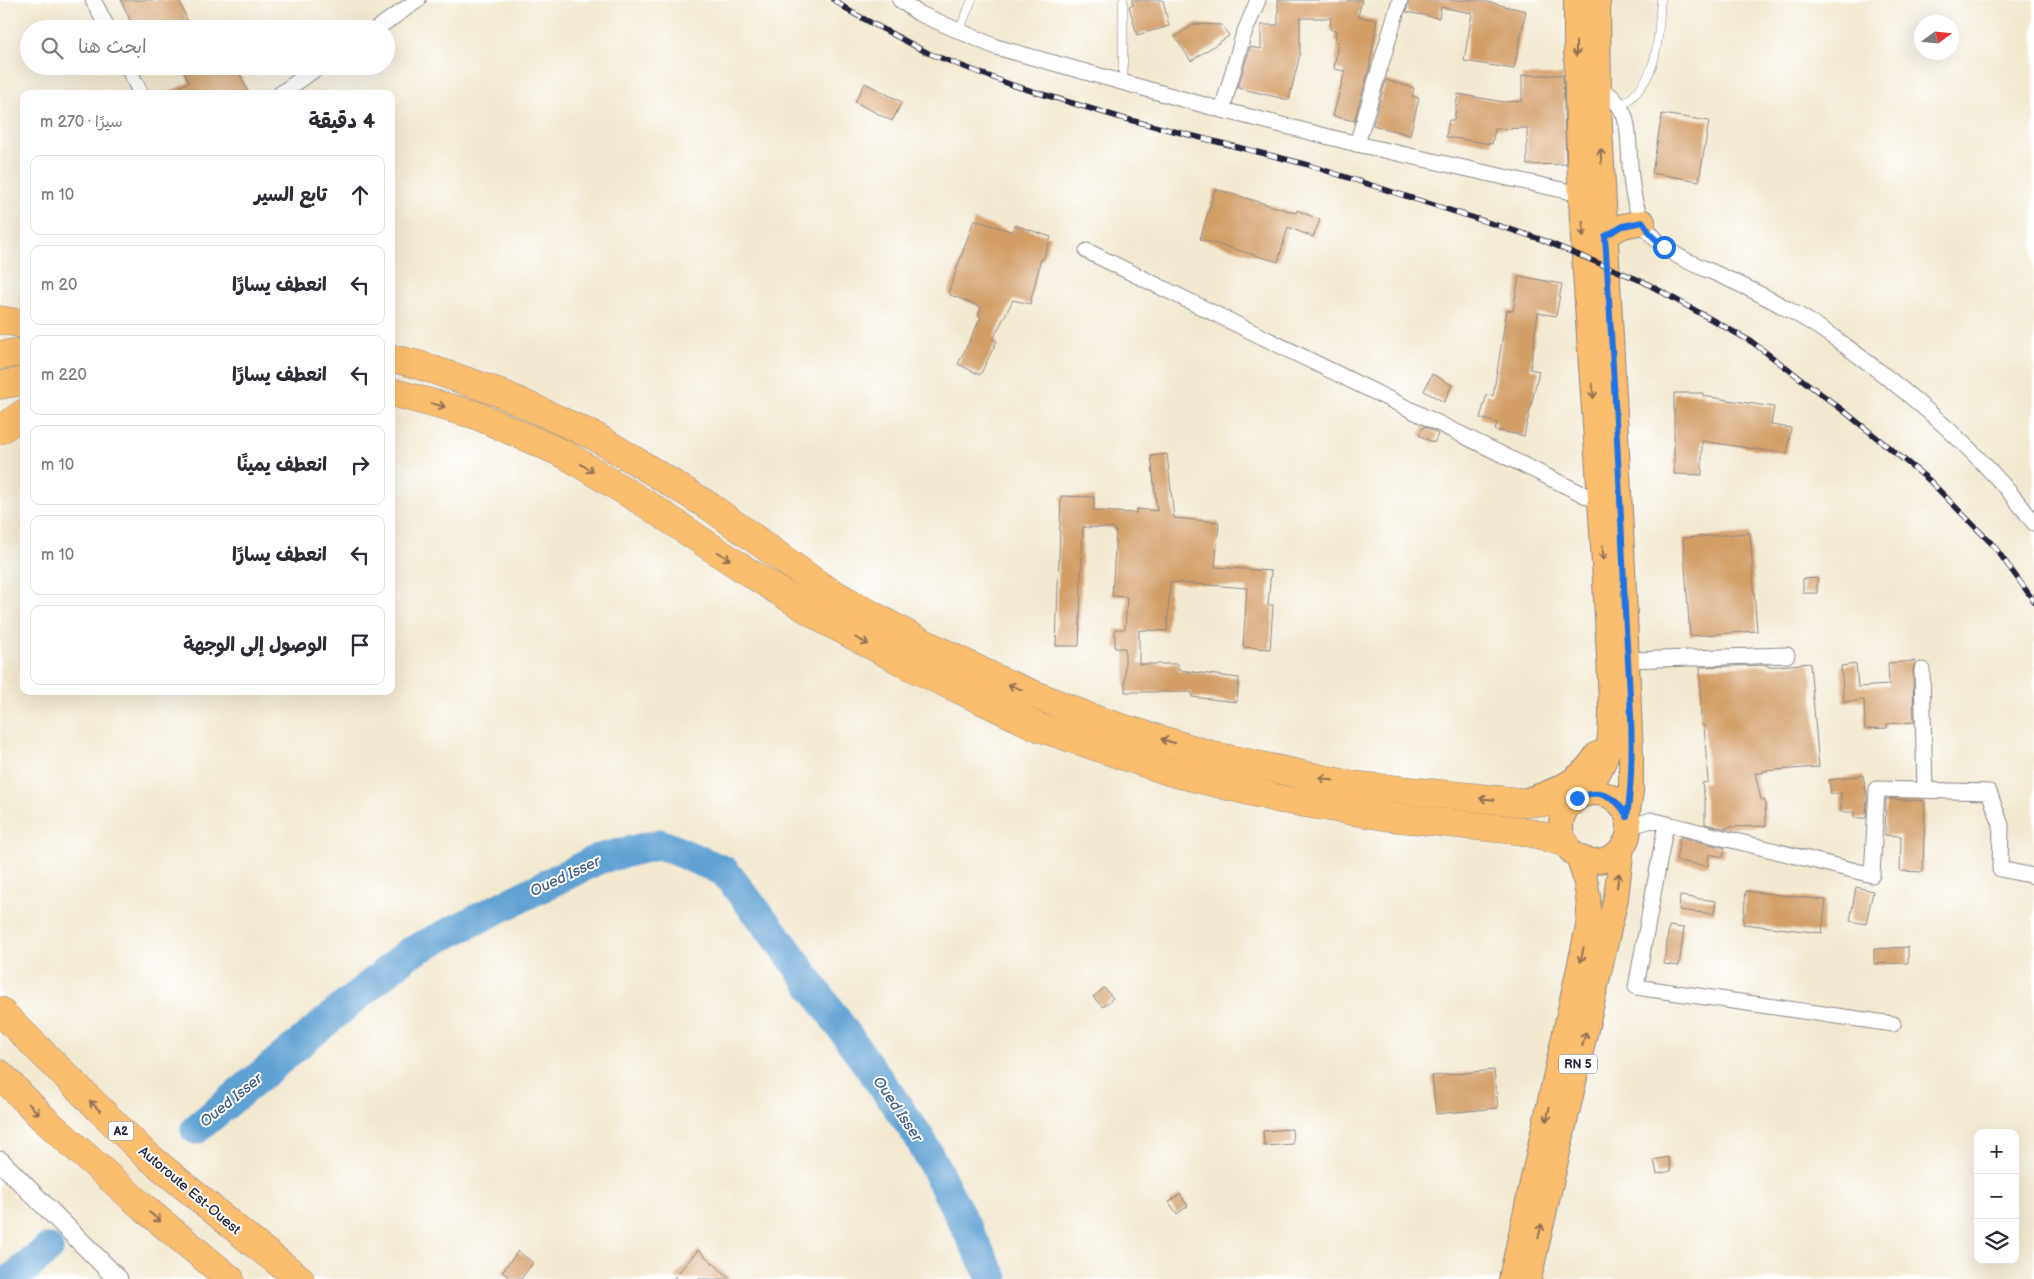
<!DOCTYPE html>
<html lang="ar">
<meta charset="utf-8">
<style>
body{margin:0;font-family:"Balsamiq Sans","Playpen Sans Arabic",sans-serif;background:#f2f2f3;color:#2b2b33;direction:rtl}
.controls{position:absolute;right:15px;bottom:15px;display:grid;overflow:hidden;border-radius:10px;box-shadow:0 5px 20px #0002}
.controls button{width:45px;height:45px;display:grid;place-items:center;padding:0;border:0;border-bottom:1px solid #e1e1e2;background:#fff;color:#2b2b33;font:25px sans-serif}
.compass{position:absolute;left:1914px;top:15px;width:45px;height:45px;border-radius:50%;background:#fff;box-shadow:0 5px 20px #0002;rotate:75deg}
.stop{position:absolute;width:15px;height:15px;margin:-11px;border:4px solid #1a73e8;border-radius:50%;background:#fff}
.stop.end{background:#1a73e8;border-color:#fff;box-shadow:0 1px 5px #0008}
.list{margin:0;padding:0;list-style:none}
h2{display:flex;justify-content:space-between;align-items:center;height:65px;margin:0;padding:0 20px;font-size:21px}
h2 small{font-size:16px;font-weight:400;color:#7c7c81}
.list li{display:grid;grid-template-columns:32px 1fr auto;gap:15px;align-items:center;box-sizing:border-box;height:80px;margin:0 10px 10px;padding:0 10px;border:1px solid #e1e1e2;border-radius:10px}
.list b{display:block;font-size:19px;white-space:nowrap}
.list em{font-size:16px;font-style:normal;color:#7c7c81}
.icon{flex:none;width:28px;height:28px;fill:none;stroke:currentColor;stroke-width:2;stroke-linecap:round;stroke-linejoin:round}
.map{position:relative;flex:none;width:2034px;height:1279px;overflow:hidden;direction:ltr}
.search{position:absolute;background:#fff;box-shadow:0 5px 20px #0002;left:20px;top:20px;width:375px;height:55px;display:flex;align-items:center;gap:12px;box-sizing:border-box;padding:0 18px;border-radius:28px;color:#7c7c81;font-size:19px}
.panel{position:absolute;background:#fff;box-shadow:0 5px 20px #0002;left:20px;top:90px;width:375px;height:605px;border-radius:10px;direction:rtl}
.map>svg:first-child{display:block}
</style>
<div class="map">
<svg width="2034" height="1279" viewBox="0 0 2034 1279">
<rect width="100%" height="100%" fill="#fff"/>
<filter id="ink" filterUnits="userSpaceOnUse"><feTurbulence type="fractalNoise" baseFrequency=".02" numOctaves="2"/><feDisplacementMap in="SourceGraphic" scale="10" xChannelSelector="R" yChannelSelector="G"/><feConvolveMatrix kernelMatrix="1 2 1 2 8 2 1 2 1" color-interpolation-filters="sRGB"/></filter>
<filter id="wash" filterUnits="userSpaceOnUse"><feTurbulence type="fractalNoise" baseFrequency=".0096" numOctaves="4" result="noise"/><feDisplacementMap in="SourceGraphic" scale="20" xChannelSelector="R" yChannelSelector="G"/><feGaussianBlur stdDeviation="1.12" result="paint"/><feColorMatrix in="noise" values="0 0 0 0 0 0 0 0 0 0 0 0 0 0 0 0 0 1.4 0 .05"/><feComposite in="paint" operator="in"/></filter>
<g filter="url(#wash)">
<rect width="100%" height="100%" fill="#f3e9d1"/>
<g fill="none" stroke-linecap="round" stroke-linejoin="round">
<g stroke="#60a2d4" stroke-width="31">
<polyline points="196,1129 409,953 598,859 660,844 724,871 783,945 919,1137 993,1279"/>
<polyline points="12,1279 48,1249"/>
</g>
</g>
<g id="blocks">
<g fill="#d39e66">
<polygon points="121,0 179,0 191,29 134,29"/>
<polygon points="1132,0 1163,0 1169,26 1137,35 1129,6 1133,5"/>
<polygon points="1278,0 1362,0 1358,17 1377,20 1369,70 1354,121 1333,116 1345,71 1334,69 1338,42 1335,41 1336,31 1330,29 1331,18 1300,18 1300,54 1289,100 1238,88 1250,47 1261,49 1261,25 1278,25"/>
<polygon points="1409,0 1479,0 1526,11 1514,69 1464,61 1472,13 1441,7 1439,18 1406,12"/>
<polygon points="1194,24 1222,25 1229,36 1191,61 1175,37"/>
<polygon points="181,66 236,66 249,94 165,94 189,82"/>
<polygon points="1522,75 1563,75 1566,164 1527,165 1527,128 1495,129 1492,144 1446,137 1449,120 1454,120 1458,94 1504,102 1522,101"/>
<polygon points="1386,80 1414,88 1412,96 1419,98 1410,135 1373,125"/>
<polygon points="865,83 902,102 892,121 855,102"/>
<polygon points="1662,114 1709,121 1699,181 1652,173"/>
<polygon points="1215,189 1296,213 1297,210 1320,220 1313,237 1288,227 1278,262 1200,239"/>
<polygon points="974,220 1013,232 1015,225 1051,237 1043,260 1041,259 1030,304 1013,300 993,339 997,341 980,375 958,364 981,317 978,315 981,307 948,294"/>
<polygon points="1519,276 1562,284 1556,316 1538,313 1530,369 1539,371 1524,436 1495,430 1497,423 1480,418 1487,394 1493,396 1507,310 1513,311"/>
<polygon points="1432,374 1452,385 1444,402 1424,391"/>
<polygon points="1674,393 1703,393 1703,396 1774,407 1771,425 1791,428 1787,454 1702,441 1702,475 1674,474"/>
<polygon points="1424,426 1438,434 1434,443 1419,435"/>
<polygon points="1167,454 1174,518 1219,522 1215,567 1271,571 1268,605 1273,605 1270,649 1243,647 1247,588 1170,582 1167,631 1139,630 1139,664 1178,664 1178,670 1239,678 1237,702 1192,697 1192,692 1125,692 1125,648 1115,648 1115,629 1125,629 1127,597 1112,596 1116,531 1114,531 1114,528 1083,527 1079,646 1056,646 1061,496 1094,497 1094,511 1136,513 1137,509 1157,511 1151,456"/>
<polygon points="1750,533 1757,631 1690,636 1683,538"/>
<polygon points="1817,578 1817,593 1803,593 1803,579"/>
<polygon points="1916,661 1913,670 1914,722 1887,724 1887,728 1865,729 1864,700 1844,702 1841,666 1856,664 1858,687 1889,685 1888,663"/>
<polygon points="1810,663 1819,767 1763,771 1763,773 1755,773 1761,800 1765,800 1766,826 1728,827 1728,829 1705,824 1705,801 1702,783 1708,782 1704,725 1701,725 1700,667 1768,665 1768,667"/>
<polygon points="1863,775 1867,797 1866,818 1854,818 1854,812 1841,812 1841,793 1831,794 1829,780"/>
<polygon points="1886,799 1925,801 1923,872 1900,871 1901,836 1885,835"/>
<polygon points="1680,837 1725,848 1723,857 1709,854 1708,866 1676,861"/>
<polygon points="1856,887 1873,891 1866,924 1850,921"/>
<polygon points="1746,891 1826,900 1822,933 1743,924"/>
<polygon points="1680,896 1716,901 1714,914 1679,910"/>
<polygon points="1669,926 1684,928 1679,966 1664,964"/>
<polygon points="1908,947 1908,963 1874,964 1874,949"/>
<polygon points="1104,988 1113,998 1103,1007 1093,997"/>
<polygon points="1494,1070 1498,1108 1436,1114 1432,1076"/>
<polygon points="1292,1129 1293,1144 1264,1146 1263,1131"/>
<polygon points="1668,1157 1671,1171 1657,1174 1654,1160"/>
<polygon points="1180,1194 1188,1206 1177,1214 1169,1202"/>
<polygon points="698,1250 731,1279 673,1279"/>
<polygon points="518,1251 533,1263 521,1279 512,1279 502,1272"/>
</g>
</g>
</g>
<g filter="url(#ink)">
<use href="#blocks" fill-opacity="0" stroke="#8a8686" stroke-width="1"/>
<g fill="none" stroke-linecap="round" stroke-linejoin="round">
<g stroke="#8a8686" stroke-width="9">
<g id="service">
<polyline points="959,31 972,0"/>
<polyline points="1123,83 1123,0"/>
<path d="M1620,107C1660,79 1657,44 1661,0"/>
</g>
</g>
<g stroke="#8a8686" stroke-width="17">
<g id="minor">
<polyline points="93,0 108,29"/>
<polyline points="900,0 918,13 996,47 1222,110 1357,144 1589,196"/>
<polyline points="376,29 418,0"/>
<polyline points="127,66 141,94"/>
<path d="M1598,86C1607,92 1615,98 1620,107C1628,119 1628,133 1629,147C1631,186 1631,219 1663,246C1679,259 1699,266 1717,274C1742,285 1767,297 1791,311C1825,329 1854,352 1884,375C1939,418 1992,466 2034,523"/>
<polyline points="280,94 320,66"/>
<polyline points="1222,110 1243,36 1258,0"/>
<polyline points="1357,144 1400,0"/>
<polyline points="1087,251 1601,503"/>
<polyline points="1627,660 1787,655"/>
<polyline points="1922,670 1925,790"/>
<polyline points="1666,824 1636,987 1893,1024"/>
<polyline points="1629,827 1651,820 1872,875 1877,789 1989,792 2001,825 2000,869 2034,876"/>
</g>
</g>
<g stroke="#8a8686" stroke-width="21">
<polyline id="tertiary" points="0,1161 118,1279"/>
</g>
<g stroke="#8a8686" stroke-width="26">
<g id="primary">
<path d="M1576,0C1575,236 1603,470 1611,706C1611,747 1609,760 1585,794"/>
<polyline points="1598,0 1599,108 1623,569 1631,756 1631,792 1627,817"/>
<polyline points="1605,236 1623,226 1643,222"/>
<circle cx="1595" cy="827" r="34"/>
<path d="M1527,800C1556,791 1581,781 1597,754"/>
<path d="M1511,1279L1588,927C1591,902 1587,880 1578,856"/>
<polyline points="1529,1279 1616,898 1622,847"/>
</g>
</g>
<g stroke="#8a8686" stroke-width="29">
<g id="motorway">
<polyline points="0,320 24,324"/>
<polyline points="0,355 24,352"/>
<polyline points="391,358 416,364 498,392 596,437 709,506 822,587 906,634 999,680 1099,721 1215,756 1351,785 1520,802 1570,803"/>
<polyline points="0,385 24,381"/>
<polyline points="391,392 476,415 566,455 651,507 742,568 826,621 914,668 1038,727 1171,772 1280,799 1389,817 1515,830 1536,834 1565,843"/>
<polyline points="0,430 24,413"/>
<polyline points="0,1011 143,1152 251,1241 300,1279"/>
<polyline points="0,1074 44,1119 144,1208 230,1279"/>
</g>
</g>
<use href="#service" stroke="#fff" stroke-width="8"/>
<use href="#minor" stroke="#fff" stroke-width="15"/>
<use href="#tertiary" stroke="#fff" stroke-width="19"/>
<use href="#primary" stroke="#fbbd6e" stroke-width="24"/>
<use href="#motorway" stroke="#fbbd6e" stroke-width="28"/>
<g stroke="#22223b" stroke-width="5.5">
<polyline id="rail" points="834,0 851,12 928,53 1012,85 1122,118 1305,164 1540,239 1644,282 1752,342 1845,412 1929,480 1994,546 2034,601"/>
</g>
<use href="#rail" stroke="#fff" stroke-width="4" stroke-dasharray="11" stroke-linecap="butt"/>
</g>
<defs><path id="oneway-shaft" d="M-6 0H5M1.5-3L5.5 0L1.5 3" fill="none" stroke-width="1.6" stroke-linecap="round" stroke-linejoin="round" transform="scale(1.25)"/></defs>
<g stroke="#8e7054">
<use href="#oneway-shaft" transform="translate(1576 49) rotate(90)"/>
<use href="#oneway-shaft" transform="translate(1601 156) rotate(-93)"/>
<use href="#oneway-shaft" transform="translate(1583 229) rotate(87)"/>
<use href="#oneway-shaft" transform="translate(1593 391) rotate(86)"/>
<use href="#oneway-shaft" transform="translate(438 405) rotate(16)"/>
<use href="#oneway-shaft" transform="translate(587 468) rotate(32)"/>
<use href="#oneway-shaft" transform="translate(1603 553) rotate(87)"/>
<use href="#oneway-shaft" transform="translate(724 556) rotate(34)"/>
<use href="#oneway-shaft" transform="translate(862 641) rotate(28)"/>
<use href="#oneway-shaft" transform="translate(1015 687) rotate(-158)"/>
<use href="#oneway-shaft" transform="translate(1168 741) rotate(-163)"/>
<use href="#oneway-shaft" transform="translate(1326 779) rotate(-168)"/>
<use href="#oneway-shaft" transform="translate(1487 799) rotate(-174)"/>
<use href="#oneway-shaft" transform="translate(1618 880) rotate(-82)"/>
<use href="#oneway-shaft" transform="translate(1582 955) rotate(102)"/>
<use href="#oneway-shaft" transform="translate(1584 1039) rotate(-77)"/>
<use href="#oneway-shaft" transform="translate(95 1106) rotate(-136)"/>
<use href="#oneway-shaft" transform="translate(34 1109) rotate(46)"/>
<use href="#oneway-shaft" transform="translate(1548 1114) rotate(102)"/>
<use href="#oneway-shaft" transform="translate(155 1217) rotate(40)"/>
<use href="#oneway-shaft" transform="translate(1540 1231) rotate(-77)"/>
</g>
</g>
<g fill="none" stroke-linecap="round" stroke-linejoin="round" filter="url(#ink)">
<path stroke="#1a73e8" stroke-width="6" d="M1577,798C1599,788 1617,796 1627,817C1637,751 1628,676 1625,609C1620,485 1613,360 1605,236L1623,226L1643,222L1652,236L1664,247"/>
</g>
<g text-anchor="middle" stroke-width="4" stroke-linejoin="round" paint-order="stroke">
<g fill="#fff" stroke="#646476" stroke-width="1">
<rect x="1559" y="1054.5" width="38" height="19" rx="4"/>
<rect x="108.5" y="1121.5" width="25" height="19" rx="4"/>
</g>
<g font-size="12" font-weight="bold" fill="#22223b">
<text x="1578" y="1068">RN 5</text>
<text x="121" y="1135">A2</text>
</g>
<g font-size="14" fill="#22223b" stroke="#fff">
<text transform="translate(190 1190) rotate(40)" y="5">Autoroute Est-Ouest</text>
</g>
<g font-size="15" font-style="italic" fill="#3e5c80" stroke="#fff">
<text transform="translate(565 876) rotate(-25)" y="5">Oued Isser</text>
<text transform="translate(231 1100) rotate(-39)" y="5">Oued Isser</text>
<text transform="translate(898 1109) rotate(56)" y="5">Oued Isser</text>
</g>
</g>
</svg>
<div class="controls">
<button>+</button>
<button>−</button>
<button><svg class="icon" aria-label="layers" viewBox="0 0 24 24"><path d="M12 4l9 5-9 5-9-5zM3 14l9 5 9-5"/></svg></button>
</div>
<svg class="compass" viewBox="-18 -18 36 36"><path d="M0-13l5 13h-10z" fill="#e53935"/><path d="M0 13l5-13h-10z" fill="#7c7c81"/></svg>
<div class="stop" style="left:1664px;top:247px"></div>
<div class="stop end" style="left:1577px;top:798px"></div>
<div class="search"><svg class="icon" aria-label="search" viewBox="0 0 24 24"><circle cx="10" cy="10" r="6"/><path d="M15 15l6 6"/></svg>ابحث هنا</div>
<section class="panel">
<h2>4 دقيقة<small>سيرًا · 270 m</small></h2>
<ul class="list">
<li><svg class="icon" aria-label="ahead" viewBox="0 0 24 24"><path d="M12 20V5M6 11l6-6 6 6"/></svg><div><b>تابع السير</b></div><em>10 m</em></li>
<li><svg class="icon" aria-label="left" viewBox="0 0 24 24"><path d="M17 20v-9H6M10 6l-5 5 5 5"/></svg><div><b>انعطف يسارًا</b></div><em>20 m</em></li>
<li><svg class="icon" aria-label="left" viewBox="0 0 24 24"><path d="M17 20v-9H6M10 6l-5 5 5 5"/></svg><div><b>انعطف يسارًا</b></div><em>220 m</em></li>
<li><svg class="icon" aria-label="right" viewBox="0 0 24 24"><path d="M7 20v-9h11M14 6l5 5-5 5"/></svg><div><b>انعطف يمينًا</b></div><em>10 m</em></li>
<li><svg class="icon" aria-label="left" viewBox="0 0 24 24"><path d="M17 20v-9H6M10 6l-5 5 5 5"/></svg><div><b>انعطف يسارًا</b></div><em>10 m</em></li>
<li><svg class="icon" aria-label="arrive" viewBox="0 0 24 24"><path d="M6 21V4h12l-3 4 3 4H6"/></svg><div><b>الوصول إلى الوجهة</b></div></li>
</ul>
</section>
</div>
